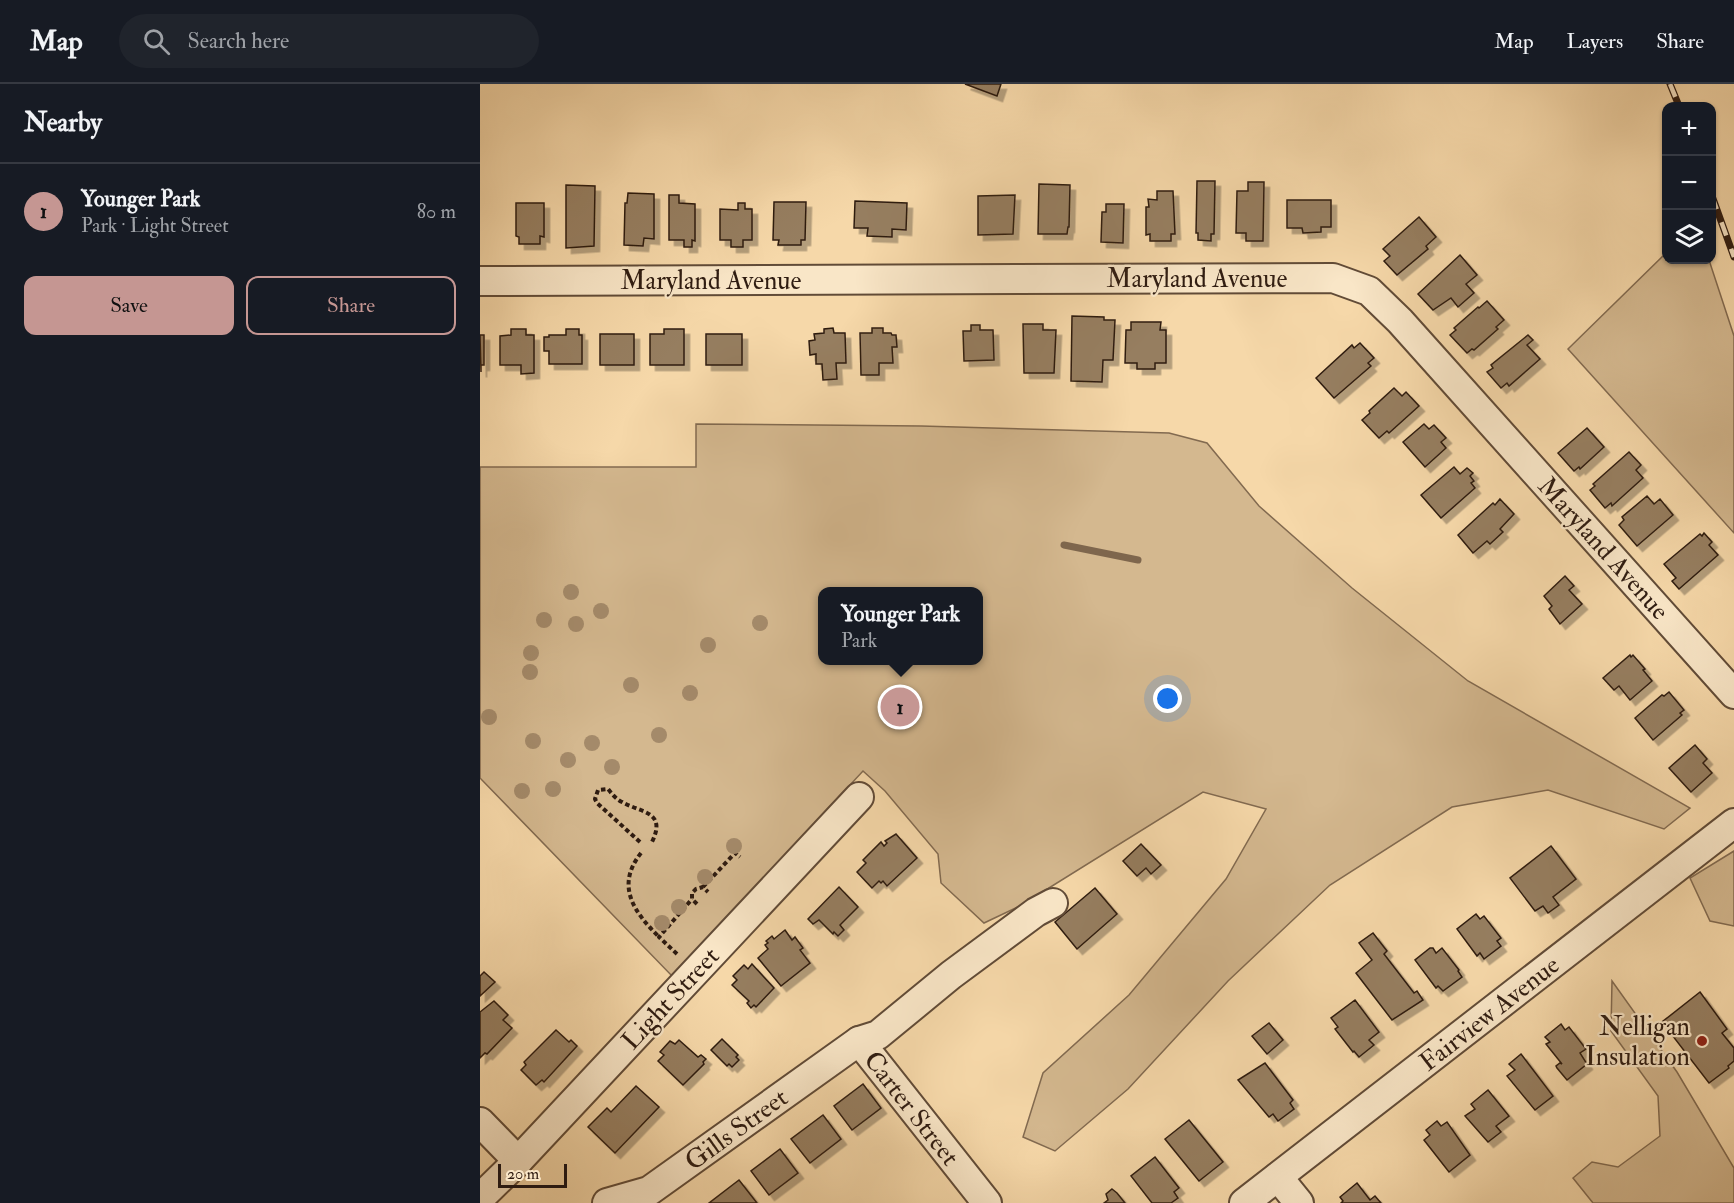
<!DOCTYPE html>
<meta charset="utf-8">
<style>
body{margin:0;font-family:"IM FELL Double Pica",serif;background:#20242c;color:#f1f3f6}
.controls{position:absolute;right:18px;top:18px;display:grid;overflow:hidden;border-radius:12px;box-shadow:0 2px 4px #0004}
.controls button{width:54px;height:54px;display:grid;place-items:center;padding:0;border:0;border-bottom:2px solid #363941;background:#171b24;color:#f1f3f6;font:30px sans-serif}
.scale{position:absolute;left:18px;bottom:15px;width:69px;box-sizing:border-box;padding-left:6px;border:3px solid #2f1c11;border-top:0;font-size:16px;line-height:21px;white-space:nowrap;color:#2f1c11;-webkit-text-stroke:4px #f9e6c7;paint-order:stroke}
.you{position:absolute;left:688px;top:615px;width:21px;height:21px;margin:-15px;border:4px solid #fff;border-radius:50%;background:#1a73e8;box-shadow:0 0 0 9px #1a73e833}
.badge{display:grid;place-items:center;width:39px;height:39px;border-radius:50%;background:#c59692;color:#111;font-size:20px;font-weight:700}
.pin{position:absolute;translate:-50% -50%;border:3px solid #fff;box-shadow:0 2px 6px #0006}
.popup{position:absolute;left:338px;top:503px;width:165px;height:78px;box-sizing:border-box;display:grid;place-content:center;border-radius:12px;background:#171b24;filter:drop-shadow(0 2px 4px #0005);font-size:20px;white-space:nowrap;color:#9ea1a6}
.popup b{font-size:22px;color:#f1f3f6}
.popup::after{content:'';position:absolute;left:50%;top:100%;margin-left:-12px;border:12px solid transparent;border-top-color:#171b24}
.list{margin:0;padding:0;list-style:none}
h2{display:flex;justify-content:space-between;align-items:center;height:78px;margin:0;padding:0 24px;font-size:26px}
h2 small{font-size:20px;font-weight:400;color:#9ea1a6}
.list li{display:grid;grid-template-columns:39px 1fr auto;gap:18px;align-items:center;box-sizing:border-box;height:96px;padding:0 24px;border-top:2px solid #363941}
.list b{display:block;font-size:22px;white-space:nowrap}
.list p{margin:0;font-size:20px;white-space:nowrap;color:#9ea1a6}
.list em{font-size:20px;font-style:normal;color:#9ea1a6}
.actions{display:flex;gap:12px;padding:18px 24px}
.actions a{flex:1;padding:14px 0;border:2px solid #c59692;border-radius:12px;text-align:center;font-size:21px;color:#c59692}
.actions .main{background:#c59692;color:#111}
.icon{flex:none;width:33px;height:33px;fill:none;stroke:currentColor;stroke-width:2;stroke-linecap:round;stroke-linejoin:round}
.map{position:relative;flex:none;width:1254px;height:1119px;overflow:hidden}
header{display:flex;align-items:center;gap:36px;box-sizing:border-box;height:84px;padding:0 30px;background:#171b24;border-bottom:2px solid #363941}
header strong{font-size:28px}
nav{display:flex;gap:33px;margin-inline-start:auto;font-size:21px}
.search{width:420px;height:54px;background:#20242c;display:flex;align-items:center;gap:15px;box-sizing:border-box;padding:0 21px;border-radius:33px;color:#9ea1a6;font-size:22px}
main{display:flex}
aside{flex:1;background:#171b24}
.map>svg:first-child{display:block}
</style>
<header>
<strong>Map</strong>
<div class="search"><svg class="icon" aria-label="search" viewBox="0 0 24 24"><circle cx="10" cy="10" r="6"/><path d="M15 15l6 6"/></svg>Search here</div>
<nav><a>Map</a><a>Layers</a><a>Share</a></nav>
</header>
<main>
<aside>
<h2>Nearby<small></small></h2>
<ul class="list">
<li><span class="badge">1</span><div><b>Younger Park</b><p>Park · Light Street</p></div><em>80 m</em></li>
</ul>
<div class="actions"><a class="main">Save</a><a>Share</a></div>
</aside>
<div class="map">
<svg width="1254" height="1119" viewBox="0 0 1254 1119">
<defs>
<filter id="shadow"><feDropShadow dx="5.5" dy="5.5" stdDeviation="0" flood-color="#0004"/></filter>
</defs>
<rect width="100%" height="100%" fill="#f6d8a9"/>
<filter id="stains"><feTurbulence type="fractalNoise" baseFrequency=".00333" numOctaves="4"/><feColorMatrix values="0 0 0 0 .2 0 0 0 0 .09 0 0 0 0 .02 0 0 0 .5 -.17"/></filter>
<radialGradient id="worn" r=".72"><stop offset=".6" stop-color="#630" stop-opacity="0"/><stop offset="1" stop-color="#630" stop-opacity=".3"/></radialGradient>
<g fill="#d4b88f" stroke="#826a50" stroke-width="1.5" fill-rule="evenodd">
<polygon points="1186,169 1186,176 1229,176 1254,252 1254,449 1088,265"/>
<path d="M216,340L441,342L689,349L727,359L779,422L872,504L988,597L1210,724L1184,745L1068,706L972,723L850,801L748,897L648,1005L575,1067L543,1053L563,989L649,911L746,795L786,725L723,708L540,822L504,839L461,799L458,770L405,707L383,687L192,892L0,694V383H216ZM342,508H498V576H342Z"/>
<polygon points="1254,767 1254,842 1230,837 1210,794"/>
<polygon points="1132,897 1197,988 1254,1084 1254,1119 1113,1119 1093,1094 1112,1078 1138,1083 1180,1052 1178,1012 1131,947"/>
</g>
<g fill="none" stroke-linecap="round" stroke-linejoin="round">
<polyline stroke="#7e664d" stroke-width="7" points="584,461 658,476"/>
</g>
<g fill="#967e60" stroke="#2f1c11" stroke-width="1.5" filter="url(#shadow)">
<polygon points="485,0 521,0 517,12"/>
<polygon points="717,97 735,97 734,150 731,150 731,157 718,156 718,149 716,149"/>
<polygon points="768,98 784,98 783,157 766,157 766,149 756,149 757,107 768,107"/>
<polygon points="559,100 590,101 589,143 588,143 587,150 558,150"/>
<polygon points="86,101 115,102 114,162 86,164"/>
<polygon points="677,107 693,107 695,150 691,150 691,157 670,157 670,150 666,151 666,123 669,123 668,115 677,116"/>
<polygon points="148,109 174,110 174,155 164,154 163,162 144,161 145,119 147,119"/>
<polygon points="189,111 199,111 199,119 215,120 215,157 212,156 212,163 204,163 204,156 189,156"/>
<polygon points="535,111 533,150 498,151 498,112"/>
<polygon points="807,116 851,116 851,143 841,143 841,148 823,149 822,144 807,144"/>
<polygon points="375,117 427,119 426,146 412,145 412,153 387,152 388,144 374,144"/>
<polygon points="294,118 326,118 325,156 321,156 321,161 298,161 299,156 293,156"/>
<polygon points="36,119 64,119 64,153 60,152 60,160 39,160 39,153 36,152"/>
<polygon points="258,119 265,119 265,125 272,125 272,156 263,156 263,163 251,163 251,156 240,156 240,125 258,126"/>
<polygon points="626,120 644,120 643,159 621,158 622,128 626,128"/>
<polygon points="939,133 956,153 946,162 948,165 917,191 904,177 910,172 903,165"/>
<polygon points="980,171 997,191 986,200 994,209 978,223 971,214 953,226 938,210"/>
<polygon points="1007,217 1024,236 1016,243 1018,245 994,266 992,265 987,269 970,251 976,246 974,244 998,223 999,224"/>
<polygon points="592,232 624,233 624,236 635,236 633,276 623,276 622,298 591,297"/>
<polygon points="651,238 681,238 680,246 686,246 686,279 675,279 675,285 657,285 657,279 645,279 646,246 651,246"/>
<polygon points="543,240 563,240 563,246 576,246 574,289 544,289"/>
<polygon points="491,241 500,241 500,246 513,246 514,276 484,277 483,247 491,247"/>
<polygon points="353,244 354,249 365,249 366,279 356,279 357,295 343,296 342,280 336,280 336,270 330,271 329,257 335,256 334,250 344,249 344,245"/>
<polygon points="392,244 403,244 403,249 411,249 412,251 416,251 417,263 412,263 413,279 399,279 399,291 381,291 380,249 392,249"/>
<polygon points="31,245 46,245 46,251 54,251 54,289 41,290 41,281 20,281 20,252 31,251"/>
<polygon points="86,245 99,245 99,251 102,251 102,280 69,280 69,267 64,267 64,253 69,253 69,251 86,251"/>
<polygon points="184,245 204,245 204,281 170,281 170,250 184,250"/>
<rect x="120" y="250" width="34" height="31"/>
<rect x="226" y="250" width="36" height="31"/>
<polygon points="0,251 4,251 4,281 1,281 1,288"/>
<polygon points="1048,251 1053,256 1047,261 1060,275 1029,302 1027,299 1021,304 1007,288 1013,284 1011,281"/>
<polygon points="880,259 894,274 888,279 891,282 854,314 836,294 872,261 874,264"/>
<polygon points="914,304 922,312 926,308 939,322 909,349 907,347 899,354 882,336 890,329 889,327"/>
<polygon points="944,340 949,345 954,341 966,354 961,358 966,364 945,383 923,358"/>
<polygon points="1107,344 1124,363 1100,385 1099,383 1094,387 1078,369"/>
<polygon points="1149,368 1161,381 1156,386 1163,394 1132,422 1131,419 1125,424 1110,406 1115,402 1113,400"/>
<polygon points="974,383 980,390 987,384 993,389 990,392 994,397 991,399 995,404 961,434 941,411"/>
<polygon points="1167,412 1174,420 1180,415 1193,431 1157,462 1139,441 1144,436 1142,433"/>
<polygon points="1020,415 1034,430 1020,445 1023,448 1010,460 1007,457 993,469 978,451 1013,419 1015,421"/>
<polygon points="1224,449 1232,458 1229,461 1238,471 1199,505 1192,497 1196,494 1184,480 1220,450 1222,452"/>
<polygon points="1085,492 1094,502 1089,506 1102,520 1080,540 1069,525 1072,522 1064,512"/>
<polygon points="1150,571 1151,573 1153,571 1165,585 1163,586 1172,597 1150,616 1139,602 1134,606 1123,594"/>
<polygon points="1189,608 1204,626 1200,629 1202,631 1173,656 1155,634 1182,611 1184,612"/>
<polygon points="1215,661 1227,675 1223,679 1232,689 1211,708 1189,684"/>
<polygon points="416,750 437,774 407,802 403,797 401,799 399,797 392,804 377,788 386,779 383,776 401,758 404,762 407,759 405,757"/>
<polygon points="661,760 681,781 671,790 666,784 657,792 643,777"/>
<polygon points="1071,762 1096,795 1073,813 1079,821 1068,829 1063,822 1055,827 1030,794"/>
<polygon points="359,803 378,823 360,841 364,846 358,852 354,848 353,850 339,836 333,840 328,835"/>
<polygon points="615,804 637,830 597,865 575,838"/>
<polygon points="996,830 1000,835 1004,832 1021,854 1017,857 1021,862 1004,875 1000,869 997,872 977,845"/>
<polygon points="305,846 312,856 315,853 323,864 320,866 330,879 301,902 278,874 288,865 285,861 288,859 286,857 292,852 294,855"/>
<polygon points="893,849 907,867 904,870 934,909 937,907 943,916 912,936 876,889 892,876 879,859"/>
<polygon points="950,864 953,864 956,869 962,864 979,886 978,887 982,893 963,907 958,902 956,904 935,876"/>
<polygon points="272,880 294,904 276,923 274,921 271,924 267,919 269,917 252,901 257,896 253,892 264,881 268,885"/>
<polygon points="4,888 15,898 0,912 0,892"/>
<polygon points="1220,908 1247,945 1242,949 1254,964 1254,977 1248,982 1249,984 1229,999 1182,938"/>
<polygon points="875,916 899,948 889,956 894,961 879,973 874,967 873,968 855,945 858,943 851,934"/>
<polygon points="14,917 28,931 23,936 32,944 7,970 5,969 0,974 0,928"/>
<polygon points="789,939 803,956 787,970 772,952"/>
<polygon points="1081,940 1085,946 1089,943 1106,965 1100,969 1107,980 1087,996 1077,984 1076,982 1080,979 1082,980 1066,960 1070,958 1065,953"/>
<polygon points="76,946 89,958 91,956 97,962 64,998 62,996 56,1001 41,986 46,981 44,978"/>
<polygon points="242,955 258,971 256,973 259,976 252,983 249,980 247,982 231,966"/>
<polygon points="199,956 218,973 221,971 226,975 223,978 224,980 203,1001 178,977 184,971 180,968 190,957 195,960"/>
<polygon points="1041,970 1073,1012 1055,1026 1027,992 1035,986 1029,980"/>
<polygon points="785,979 813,1016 810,1019 814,1025 798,1037 793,1030 789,1033 758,996"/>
<polygon points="383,1000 401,1024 372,1046 354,1022"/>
<polygon points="156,1002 179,1023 135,1069 108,1043 127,1024 131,1028"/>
<polygon points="1008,1006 1029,1032 1016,1042 1021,1048 1008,1058 985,1032 995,1025 991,1020"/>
<polygon points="343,1031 361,1055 330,1079 311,1055"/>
<polygon points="709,1036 743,1078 719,1097 685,1055"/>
<polygon points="957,1037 961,1042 967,1038 990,1071 969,1088 944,1056 950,1051 946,1046"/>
<polygon points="300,1065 318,1089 289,1111 271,1087"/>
<polygon points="675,1073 699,1104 694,1108 698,1114 691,1119 672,1119 651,1092"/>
<polygon points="259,1096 277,1119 229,1119"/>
<polygon points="877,1099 890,1116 895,1112 901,1119 861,1119 863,1117 860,1113"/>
<polygon points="632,1105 637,1109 645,1119 624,1119 628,1116 626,1110"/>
</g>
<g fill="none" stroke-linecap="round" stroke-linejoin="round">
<g stroke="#614b37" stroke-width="32">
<g id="minor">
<polyline points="0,197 853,194 889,207 920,237 1254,610"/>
<polyline points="379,957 507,1119"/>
<polyline points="0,1038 38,1077"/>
<polyline points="798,1093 819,1119"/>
<polyline points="0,1114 38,1077 379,713"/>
<polyline points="127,1119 169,1107 379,957 398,951 471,891 556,828 573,819"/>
<polyline points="764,1119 1254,739"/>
</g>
</g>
<g stroke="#2f1c11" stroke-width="4" stroke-dasharray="4.5 3" stroke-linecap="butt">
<path d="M160,758L117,719L115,715L118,706L128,705C132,710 136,715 142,718C161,729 187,727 172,758"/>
<path d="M161,769C135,802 154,828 179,853"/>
<polyline points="223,803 255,769 260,773"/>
<polyline points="217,820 212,815 212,809 216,805 223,803 228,808"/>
<polyline points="197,870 179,853 212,815"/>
</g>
<use href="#minor" stroke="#f9e6c7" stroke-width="28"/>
<g stroke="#2f1c11" stroke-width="7">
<g id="rail">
<polyline points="1190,0 1199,22"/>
<polyline points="1232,112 1254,173"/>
</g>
</g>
<use href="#rail" stroke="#f9e6c7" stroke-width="4.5" stroke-dasharray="14" stroke-linecap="butt"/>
</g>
<g fill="#a48a6a">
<circle cx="91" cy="508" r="8"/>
<circle cx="121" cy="527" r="8"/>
<circle cx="64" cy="536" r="8"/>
<circle cx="280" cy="539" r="8"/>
<circle cx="96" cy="540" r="8"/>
<circle cx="228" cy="561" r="8"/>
<circle cx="51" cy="569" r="8"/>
<circle cx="50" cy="588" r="8"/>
<circle cx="151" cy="601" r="8"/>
<circle cx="210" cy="609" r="8"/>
<circle cx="9" cy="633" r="8"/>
<circle cx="179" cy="651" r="8"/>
<circle cx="53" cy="657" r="8"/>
<circle cx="112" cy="659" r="8"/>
<circle cx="88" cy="676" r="8"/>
<circle cx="132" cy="683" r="8"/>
<circle cx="73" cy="705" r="8"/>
<circle cx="42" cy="707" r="8"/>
<circle cx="254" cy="762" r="8"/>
<circle cx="225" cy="793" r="8"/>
<circle cx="199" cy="823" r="8"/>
<circle cx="182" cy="839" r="8"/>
</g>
<circle fill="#8f2418" stroke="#f9e6c7" stroke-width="2" cx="1222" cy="957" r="6"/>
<g text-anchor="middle" stroke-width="4.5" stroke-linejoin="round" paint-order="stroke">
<g font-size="26" fill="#2f1c11" stroke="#f9e6c7">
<text x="717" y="203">Maryland Avenue</text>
<text x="231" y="205">Maryland Avenue</text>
<text transform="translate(1124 464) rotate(48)" y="9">Maryland Avenue</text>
<text transform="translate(190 914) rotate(-47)" y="9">Light Street</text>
<text transform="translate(1009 929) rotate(-38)" y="9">Fairview Avenue</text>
<text transform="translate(432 1024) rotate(52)" y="9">Carter Street</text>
<text transform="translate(256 1045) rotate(-36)" y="9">Gills Street</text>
</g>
<g font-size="26" fill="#2f1c11" stroke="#f9e6c7" text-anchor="end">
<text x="1210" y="951">Nelligan<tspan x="1210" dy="30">Insulation</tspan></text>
</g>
</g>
<rect width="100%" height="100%" filter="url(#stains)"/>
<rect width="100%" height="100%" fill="url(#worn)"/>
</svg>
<div class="controls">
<button>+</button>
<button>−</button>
<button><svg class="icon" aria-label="layers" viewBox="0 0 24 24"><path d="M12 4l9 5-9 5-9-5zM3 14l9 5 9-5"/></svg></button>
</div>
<div class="scale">20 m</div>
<div class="you"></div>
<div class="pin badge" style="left:420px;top:623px">1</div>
<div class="popup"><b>Younger Park</b>Park</div>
</div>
</main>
